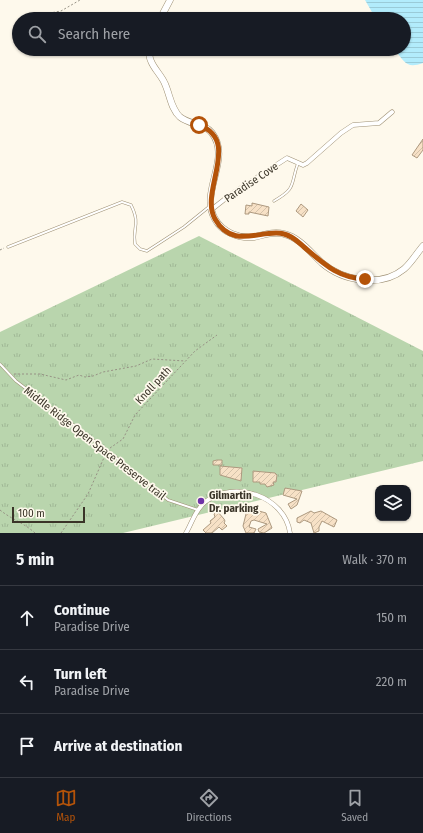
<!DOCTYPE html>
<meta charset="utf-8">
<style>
body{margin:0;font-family:"Fira Sans Condensed",sans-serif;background:#242831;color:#f1f3f6}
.controls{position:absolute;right:12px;bottom:12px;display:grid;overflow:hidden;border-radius:8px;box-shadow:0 1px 3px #0004}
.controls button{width:36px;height:36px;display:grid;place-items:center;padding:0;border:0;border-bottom:1px solid #363941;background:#171b24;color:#f1f3f6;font:20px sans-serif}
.scale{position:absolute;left:12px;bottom:10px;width:73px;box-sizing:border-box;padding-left:4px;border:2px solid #3a3428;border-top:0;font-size:11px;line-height:14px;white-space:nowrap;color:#3a3428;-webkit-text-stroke:3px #fef9ec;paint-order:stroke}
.stop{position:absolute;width:12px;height:12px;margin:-9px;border:3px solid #b45309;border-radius:50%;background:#fff}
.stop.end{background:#b45309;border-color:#fff;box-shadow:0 1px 4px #0008}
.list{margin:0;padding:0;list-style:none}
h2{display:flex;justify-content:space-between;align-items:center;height:52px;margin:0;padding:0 16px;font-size:17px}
h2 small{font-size:13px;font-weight:400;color:#9ea1a6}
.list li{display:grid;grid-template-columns:26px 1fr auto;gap:12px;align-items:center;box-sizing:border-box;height:64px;padding:0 16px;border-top:1px solid #363941}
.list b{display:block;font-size:15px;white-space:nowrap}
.list p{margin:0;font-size:13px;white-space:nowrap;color:#9ea1a6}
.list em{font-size:13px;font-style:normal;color:#9ea1a6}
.icon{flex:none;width:22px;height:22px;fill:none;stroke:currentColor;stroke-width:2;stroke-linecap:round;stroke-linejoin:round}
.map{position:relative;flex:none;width:423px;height:533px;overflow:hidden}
.search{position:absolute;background:#171b24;box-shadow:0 1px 3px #0004;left:12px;right:12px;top:12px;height:44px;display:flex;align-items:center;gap:10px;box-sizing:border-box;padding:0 14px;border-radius:22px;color:#9ea1a6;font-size:15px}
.sheet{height:244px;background:#171b24}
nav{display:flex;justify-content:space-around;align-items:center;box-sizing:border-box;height:56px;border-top:1px solid #363941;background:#171b24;font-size:11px;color:#9ea1a6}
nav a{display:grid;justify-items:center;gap:2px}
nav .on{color:#b45309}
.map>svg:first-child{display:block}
</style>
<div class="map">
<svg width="423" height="533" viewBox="0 0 423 533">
<defs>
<pattern id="grass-tufts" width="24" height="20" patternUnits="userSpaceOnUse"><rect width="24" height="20" fill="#b9d5ad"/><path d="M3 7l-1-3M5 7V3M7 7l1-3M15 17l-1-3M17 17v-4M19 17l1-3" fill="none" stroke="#a0b795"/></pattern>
<pattern id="water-rules" width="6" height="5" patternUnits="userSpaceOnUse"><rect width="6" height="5" fill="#b2ecfc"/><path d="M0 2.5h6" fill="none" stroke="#9acbd8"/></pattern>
<pattern id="building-hatch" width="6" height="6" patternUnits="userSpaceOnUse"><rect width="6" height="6" fill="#f7e1c6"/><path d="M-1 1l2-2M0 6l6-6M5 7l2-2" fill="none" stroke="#d4c2aa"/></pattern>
</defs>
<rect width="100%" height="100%" fill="#fef9ec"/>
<polygon fill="url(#grass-tufts)" points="199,236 423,351 423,461 123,533 0,533 0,332"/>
<path fill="url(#water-rules)" d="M365,0H423V63C406,69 405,62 394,49H404V19H376Z"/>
<g fill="url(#building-hatch)" stroke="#ad997f">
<polygon points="423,139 423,150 417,158 412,155"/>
<polygon points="252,203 269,207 268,216 249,212 249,214 245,214 246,205 252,206"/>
<polygon points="301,204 308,210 303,217 296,211"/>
<polygon points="217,460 222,460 222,465 213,465 213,461"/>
<polygon points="220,466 242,468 241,481 220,475"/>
<polygon points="253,471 275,473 277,475 276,482 273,482 274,485 267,487 265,484 260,484 260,482 253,482"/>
<polygon points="285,488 302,491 297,505 291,509 288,504 297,499 283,495"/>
<polygon points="249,508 253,513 259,511 266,513 272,528 264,533 259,532 258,529 267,524 254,520 251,521 249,527 256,529 254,533 246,533 243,526 246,514 245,509"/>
<polygon points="217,511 224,519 225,521 224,523 227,526 222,530 219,527 212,533 206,533 203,530 211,523 210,521 215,517 214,514"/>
<polygon points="311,511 314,513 321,511 337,520 334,527 322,521 319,527 319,531 314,533 311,523 304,520 300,523 297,522 297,518"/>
</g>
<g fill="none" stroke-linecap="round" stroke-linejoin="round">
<g stroke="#9e9074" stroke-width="3">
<g id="lane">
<path d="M274,201C297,188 290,185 298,163"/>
<path d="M8,247L122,202L131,205C141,225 132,228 135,244L140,249L147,251L184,227L210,206"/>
<polyline points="0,364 16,381 123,463 168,500 198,510"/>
</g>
</g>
<g stroke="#9e9074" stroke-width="5">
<g id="street">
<polyline points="211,210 230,195 287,158 303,165 307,163 341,133 353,125 379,123 392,112"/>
<path d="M186,533C192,523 195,510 205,502C234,479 285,496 290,533"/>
</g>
</g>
<g stroke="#9e9074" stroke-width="7">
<g id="secondary">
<polyline points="160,19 170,0"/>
<path d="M149,49C149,53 149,57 151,61C154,69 162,76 165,84C170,95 171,109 180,117C190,125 204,123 212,133C232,159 199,192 215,219C222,232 239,239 254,237C264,235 274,231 284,234C299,237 311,253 322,263C343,281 381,288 404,269C411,263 417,253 423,246"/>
</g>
</g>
<g stroke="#969184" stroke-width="1" stroke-dasharray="2 2" stroke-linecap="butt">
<polyline points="45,14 61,11 80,0"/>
<polyline points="0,250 4,248"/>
<polyline points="14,374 40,374 66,380 79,375 85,377 93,376 103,372 136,366 152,359 185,361"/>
<polyline points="110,448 123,439 135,415 195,351 217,335"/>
<path d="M0,510C11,519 24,523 35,533"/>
<polyline points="61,533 88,494 106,453"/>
</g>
<use href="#lane" stroke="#fff" stroke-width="2"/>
<use href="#street" stroke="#fff" stroke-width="4"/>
<use href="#secondary" stroke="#fff" stroke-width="6"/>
</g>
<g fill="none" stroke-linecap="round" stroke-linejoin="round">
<path stroke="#b45309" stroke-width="5" d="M199,125C242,141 199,191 215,219C233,251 263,228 284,234C293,236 298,242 304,247C324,264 338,278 365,279"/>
</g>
<circle fill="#6e32a7" stroke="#fef9ec" stroke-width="1.5" cx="201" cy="501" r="4"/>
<g text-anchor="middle" stroke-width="3.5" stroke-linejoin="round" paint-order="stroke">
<g font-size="11" fill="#3a3428" stroke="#fef9ec">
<text transform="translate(251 182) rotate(-34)" y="4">Paradise Cove</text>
<text transform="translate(153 385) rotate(-47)" y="4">Knoll path</text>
<text transform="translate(95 443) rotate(38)" y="4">Middle Ridge Open Space Preserve trail</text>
</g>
<g font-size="11" font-weight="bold" fill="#3a3428" stroke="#fef9ec" text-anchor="start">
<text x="209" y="499">Gilmartin<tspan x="209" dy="13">Dr. parking</tspan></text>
</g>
</g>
</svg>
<div class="controls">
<button><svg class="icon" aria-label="layers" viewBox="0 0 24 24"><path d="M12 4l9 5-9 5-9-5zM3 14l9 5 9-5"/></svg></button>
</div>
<div class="scale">100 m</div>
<div class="stop" style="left:199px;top:125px"></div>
<div class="stop end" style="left:365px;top:279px"></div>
<div class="search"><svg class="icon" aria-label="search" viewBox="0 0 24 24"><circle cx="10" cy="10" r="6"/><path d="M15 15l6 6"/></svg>Search here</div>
</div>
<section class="sheet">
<h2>5 min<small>Walk · 370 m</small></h2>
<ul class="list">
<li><svg class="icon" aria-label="ahead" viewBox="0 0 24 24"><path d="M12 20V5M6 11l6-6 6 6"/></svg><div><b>Continue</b><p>Paradise Drive</p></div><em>150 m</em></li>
<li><svg class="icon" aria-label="left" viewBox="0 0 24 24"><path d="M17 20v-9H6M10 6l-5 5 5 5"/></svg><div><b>Turn left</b><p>Paradise Drive</p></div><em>220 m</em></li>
<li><svg class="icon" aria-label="arrive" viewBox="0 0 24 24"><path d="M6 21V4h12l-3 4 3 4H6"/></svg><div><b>Arrive at destination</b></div></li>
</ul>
</section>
<nav>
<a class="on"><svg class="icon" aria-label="map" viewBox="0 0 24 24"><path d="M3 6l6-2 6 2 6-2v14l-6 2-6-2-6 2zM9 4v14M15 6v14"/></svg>Map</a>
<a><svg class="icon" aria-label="directions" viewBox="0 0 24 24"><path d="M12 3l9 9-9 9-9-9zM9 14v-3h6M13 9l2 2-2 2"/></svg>Directions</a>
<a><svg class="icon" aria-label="saved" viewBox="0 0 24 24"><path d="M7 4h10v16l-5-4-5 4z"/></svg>Saved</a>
</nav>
